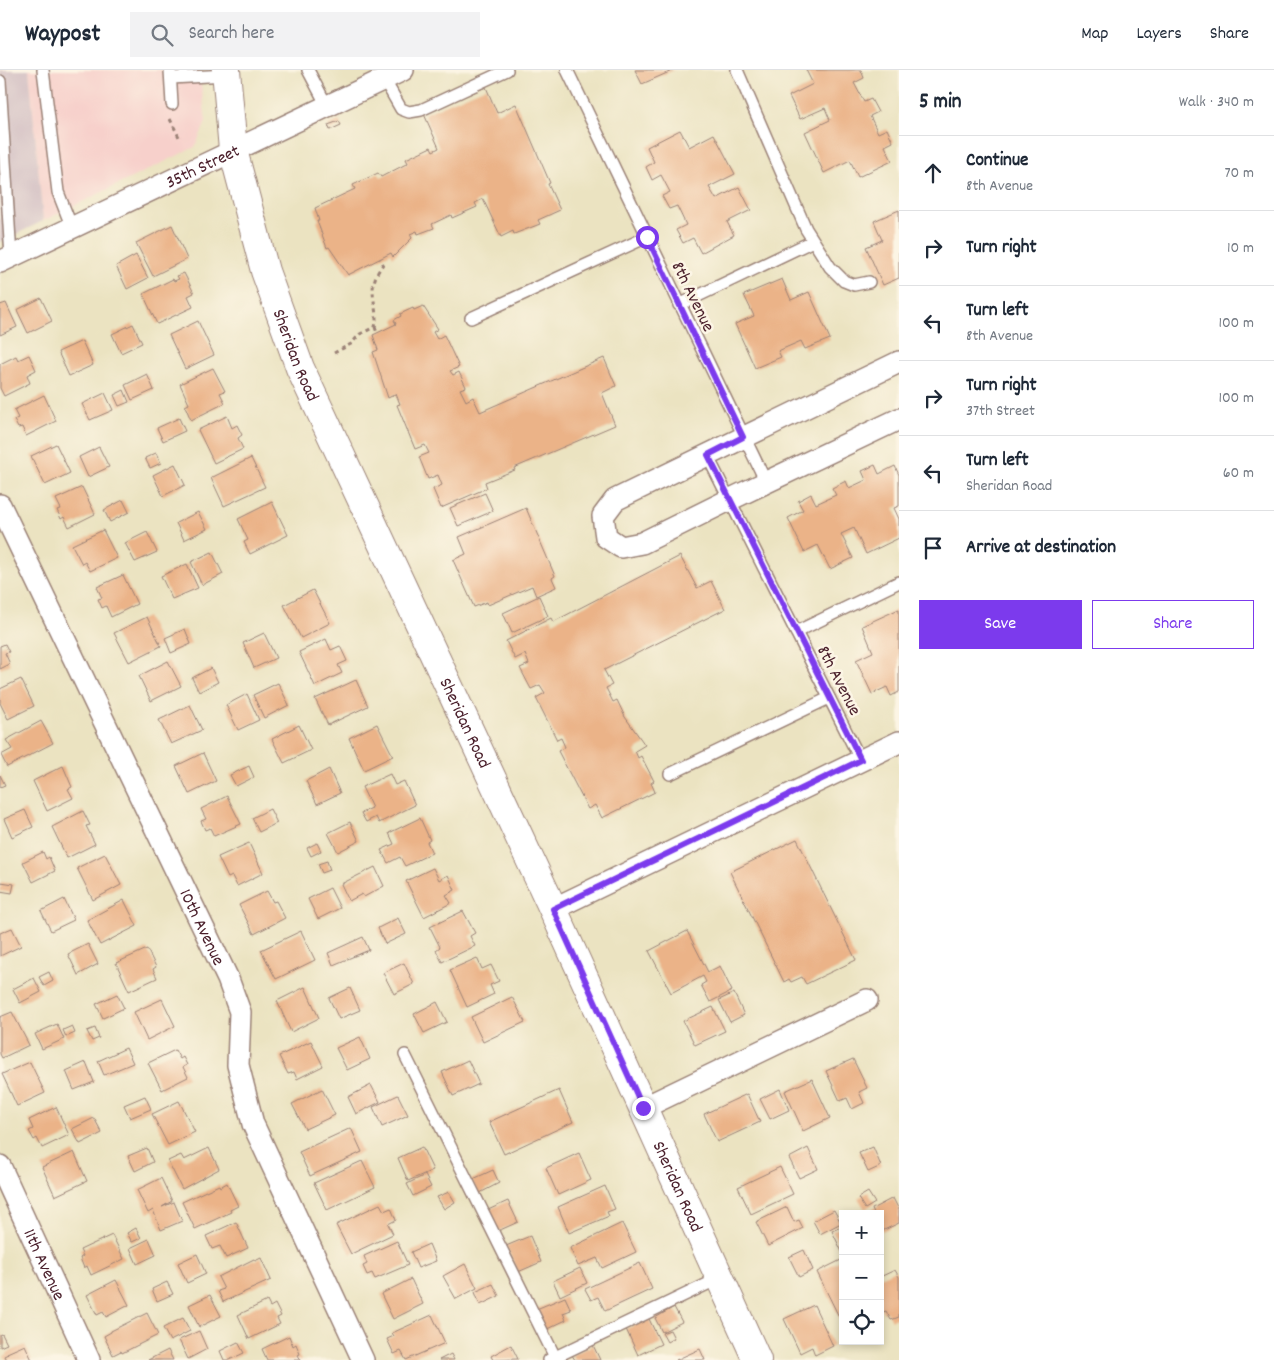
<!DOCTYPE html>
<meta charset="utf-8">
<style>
body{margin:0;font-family:Dekko,sans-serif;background:#f2f2f3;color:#1f2937}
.controls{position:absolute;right:15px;bottom:15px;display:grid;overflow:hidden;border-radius:0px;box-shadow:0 2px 8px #0003}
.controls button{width:45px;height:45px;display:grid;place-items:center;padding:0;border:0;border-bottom:1px solid #e0e1e3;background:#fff;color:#1f2937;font:25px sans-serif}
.stop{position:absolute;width:15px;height:15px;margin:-11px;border:4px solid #7c3aed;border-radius:50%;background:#fff}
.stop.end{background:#7c3aed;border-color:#fff;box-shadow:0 1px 5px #0008}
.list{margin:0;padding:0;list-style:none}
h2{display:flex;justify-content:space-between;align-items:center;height:65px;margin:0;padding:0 20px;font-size:21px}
h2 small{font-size:16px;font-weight:400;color:#747a83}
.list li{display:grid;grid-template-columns:32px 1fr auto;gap:15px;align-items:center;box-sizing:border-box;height:75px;padding:0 20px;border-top:1px solid #e0e1e3}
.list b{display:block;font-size:19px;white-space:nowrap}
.list p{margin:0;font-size:16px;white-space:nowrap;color:#747a83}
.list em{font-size:16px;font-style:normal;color:#747a83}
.actions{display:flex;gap:10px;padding:15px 20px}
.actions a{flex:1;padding:11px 0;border:1px solid #7c3aed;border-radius:0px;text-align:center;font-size:18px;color:#7c3aed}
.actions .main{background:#7c3aed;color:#fff}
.icon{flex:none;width:28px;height:28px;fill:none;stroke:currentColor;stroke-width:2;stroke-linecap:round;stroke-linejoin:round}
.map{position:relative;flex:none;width:899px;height:1290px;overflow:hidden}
header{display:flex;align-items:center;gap:30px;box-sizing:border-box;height:70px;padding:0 25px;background:#fff;border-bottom:1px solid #e0e1e3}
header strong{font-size:24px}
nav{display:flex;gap:28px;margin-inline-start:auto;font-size:18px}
.search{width:350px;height:45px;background:#f2f2f3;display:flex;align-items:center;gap:12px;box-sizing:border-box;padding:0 18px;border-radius:0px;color:#747a83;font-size:19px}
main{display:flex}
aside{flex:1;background:#fff}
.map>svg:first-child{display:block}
</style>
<header>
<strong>Waypost</strong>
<div class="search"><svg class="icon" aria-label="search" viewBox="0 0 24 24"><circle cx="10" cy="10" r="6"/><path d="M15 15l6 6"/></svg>Search here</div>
<nav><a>Map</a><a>Layers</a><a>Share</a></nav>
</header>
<main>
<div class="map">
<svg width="899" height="1290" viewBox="0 0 899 1290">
<rect width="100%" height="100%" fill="#fcf5e5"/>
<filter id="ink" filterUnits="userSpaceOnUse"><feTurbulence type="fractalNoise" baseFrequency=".02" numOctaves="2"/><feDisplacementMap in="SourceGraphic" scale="10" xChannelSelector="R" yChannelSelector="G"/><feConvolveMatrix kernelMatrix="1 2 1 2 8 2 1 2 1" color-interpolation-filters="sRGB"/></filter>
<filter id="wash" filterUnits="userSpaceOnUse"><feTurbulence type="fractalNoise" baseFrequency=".0096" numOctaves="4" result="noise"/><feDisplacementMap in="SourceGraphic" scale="20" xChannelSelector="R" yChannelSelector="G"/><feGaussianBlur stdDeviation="1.12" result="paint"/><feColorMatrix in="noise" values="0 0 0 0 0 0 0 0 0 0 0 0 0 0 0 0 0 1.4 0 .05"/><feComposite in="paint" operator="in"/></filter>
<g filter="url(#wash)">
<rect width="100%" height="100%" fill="#ebe3c1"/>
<polygon fill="#f7d0cb" points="29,0 199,0 206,52 195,77 43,151"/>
<polygon fill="#d2bec2" points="0,0 29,0 43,151 0,172"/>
<g id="blocks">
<g fill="#ebb388">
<polygon points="635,0 674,0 642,14"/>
<polygon points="806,0 861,0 864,8 854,13 864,32 871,29 878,42 870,46 878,63 887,59 893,72 885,76 892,91 858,107 850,90 824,103 805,62 830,50 825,38 800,49 789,26 813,14"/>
<polygon points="486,17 497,43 516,34 550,113 548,114 560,140 538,150 540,154 514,164 513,161 501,167 483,129 475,133 477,137 452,148 451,145 432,154 434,158 418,164 417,161 410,164 412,168 393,187 391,183 348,205 329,177 327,178 317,151 319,151 315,138 355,119 353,115 378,103 381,107 408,93 406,89 431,77 433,81 439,78 424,44"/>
<polygon points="339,51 341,55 330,60 328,55"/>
<polygon points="680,60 689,77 714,64 735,104 709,117 716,129 739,117 751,140 727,152 734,165 701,183 693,168 683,173 676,160 686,155 677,136 669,139 662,126 670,122 661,105 652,110 646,97 654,92 647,77"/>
<polygon points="899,140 899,208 883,215 866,177 882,170 874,151"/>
<polygon points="172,155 187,189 153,206 136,173"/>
<polygon points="136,185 148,208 127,219 116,196"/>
<polygon points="184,203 194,223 188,226 193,237 157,254 143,224 173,209 174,211 179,209 177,206"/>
<polygon points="782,209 791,230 809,222 830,269 805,279 801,271 778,281 781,287 755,298 735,254 754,246 744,225"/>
<polygon points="41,228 52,251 28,263 17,240"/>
<polygon points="6,233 17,257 0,265 0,235"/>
<polygon points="423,236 438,259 433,262 437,269 444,265 459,297 450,301 453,305 459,302 466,317 460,319 466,331 473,327 480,342 604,288 616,316 602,323 615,355 514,398 515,400 485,412 487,418 441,438 433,419 442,415 438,405 428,409 419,387 429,383 425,375 415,379 397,335 400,334 396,324 388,328 373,282 378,280 373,265 396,254 394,250 401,246 400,244 413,238 414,240"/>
<polygon points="198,251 214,285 185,299 169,265"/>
<polygon points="133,254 142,273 121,283 112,264"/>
<polygon points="82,271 93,295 69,306 58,282"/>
<polygon points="29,285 36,300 27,305 30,313 4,326 0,318 0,294 16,286 18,290"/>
<polygon points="213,298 225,321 220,323 225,333 191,350 185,336 189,334 180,314"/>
<polygon points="147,304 154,320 132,330 125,315"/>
<polygon points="124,320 129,332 119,336 114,325"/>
<polygon points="105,323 113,340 90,350 82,334"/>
<polygon points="44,325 56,351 26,366 22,357 18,358 14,350 18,348 14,340"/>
<polygon points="227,346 232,358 237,355 242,365 238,368 243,379 214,393 198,360"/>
<polygon points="179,348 185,361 163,371 157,358"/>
<polygon points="56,374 70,403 45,415 31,386"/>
<polygon points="99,377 109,397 88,407 79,387"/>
<polygon points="156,383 161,393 150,398 145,388"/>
<polygon points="251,388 265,417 224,436 211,408"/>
<polygon points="175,394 185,415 163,426 153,405"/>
<polygon points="875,395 879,404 895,396 899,405 899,436 894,438 899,449 899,468 866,484 854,458 841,464 853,488 830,499 818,475 804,482 788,448 803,440 798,431 811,424 816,434 836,425 832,418 846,411 849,418 866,410 862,401"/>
<polygon points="82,417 95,444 69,457 64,447 61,449 57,440 61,439 56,429"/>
<polygon points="485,423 493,441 458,456 450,438"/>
<polygon points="123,430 129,442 110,452 104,440"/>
<polygon points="272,432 288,465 250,484 244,472 248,470 238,449"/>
<polygon points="526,438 555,506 552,508 556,517 536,526 532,516 488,535 487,532 474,537 453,490 466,484 459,467"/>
<polygon points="198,442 207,459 184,470 176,453"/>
<polygon points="103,460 117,488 90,501 85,492 82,494 72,475"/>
<polygon points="147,462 157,482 135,492 125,473"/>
<polygon points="212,482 223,504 202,515 191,492"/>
<polygon points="680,486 697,518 711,511 725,539 604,600 612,615 606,618 613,632 617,630 625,647 645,675 635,681 638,688 641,686 654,711 651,713 655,722 602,748 595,735 588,739 558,681 565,677 561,668 557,670 536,628 545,623 540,615 531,619 520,598 529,594 525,584 515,589 506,571 551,548 553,552"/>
<polygon points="187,494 198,518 172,529 161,506"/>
<polygon points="123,505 137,534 111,547 106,536 102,538 98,529 102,528 97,517"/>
<polygon points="313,520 330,553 301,568 284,535"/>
<polygon points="539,526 548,546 512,563 503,543"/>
<polygon points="899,539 899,622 891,626 887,617 872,624 856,590 873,582 862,556"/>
<polygon points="147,547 161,576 129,592 114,563"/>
<polygon points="185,559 191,574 171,583 165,568"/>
<polygon points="264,563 276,588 254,598 243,573"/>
<polygon points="326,569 331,580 340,576 347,591 338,595 342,603 315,616 299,582"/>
<polygon points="5,574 9,582 5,583 10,594 0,599 0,576"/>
<polygon points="168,591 181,616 151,631 139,606"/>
<polygon points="211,598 218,612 199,622 192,608"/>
<polygon points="21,609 34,636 8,649 0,633 0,619"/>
<polygon points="356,610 368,636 328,655 315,629"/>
<polygon points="278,613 289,635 264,648 253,625"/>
<polygon points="247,624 259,650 238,660 226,635"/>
<polygon points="190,635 202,660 171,674 159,650"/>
<polygon points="41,651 53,673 7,697 1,685 12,679 6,670"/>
<polygon points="377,654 393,686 364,700 349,668"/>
<polygon points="299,655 311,680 284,693 272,669"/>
<polygon points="203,683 216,711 189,724 176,696"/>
<polygon points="63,696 72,717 68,719 73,728 47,741 33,711"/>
<polygon points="249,696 254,707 236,716 230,705"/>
<polygon points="329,699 340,723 317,734 306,711"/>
<polygon points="390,704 395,715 404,711 415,735 379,753 376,747 366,752 361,743 372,738 362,717"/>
<polygon points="0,705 5,715 0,717"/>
<polygon points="227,726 241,754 214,766 210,758 205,760 201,751 206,749 201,739"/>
<polygon points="270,739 277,753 259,762 252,748"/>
<polygon points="25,740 33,757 12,767 4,749"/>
<polygon points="83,741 90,755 86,756 95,774 67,788 52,757"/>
<polygon points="420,748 430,770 427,772 432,783 405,796 400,787 388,793 381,780 394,774 389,763"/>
<polygon points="350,752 359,771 338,782 328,763"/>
<polygon points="797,769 856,890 806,914 802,907 791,912 789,909 784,912 730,802"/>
<polygon points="249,773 263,803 237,816 232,806 228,808 218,787"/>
<polygon points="317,773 321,781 311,786 307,778"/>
<polygon points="43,782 46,789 49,787 55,801 33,812 23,792"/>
<polygon points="105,784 121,815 93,830 77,798"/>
<polygon points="327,791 330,800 322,803 318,794"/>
<polygon points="375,797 384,816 364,827 362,824 349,831 341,814"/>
<polygon points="433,798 439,810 448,805 455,820 446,825 451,833 424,847 406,811"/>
<polygon points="1,812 14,814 12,823 0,821"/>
<polygon points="330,818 340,838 318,849 308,829"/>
<polygon points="267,821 273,832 276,831 285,848 254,864 239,835"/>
<polygon points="64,829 74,850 51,861 41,841"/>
<polygon points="124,830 137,856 100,875 87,850"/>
<polygon points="463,841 475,863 470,866 475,876 442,892 436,880 440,877 430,857"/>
<polygon points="398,848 406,864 385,874 378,858"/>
<polygon points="12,858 21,876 0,886 0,863"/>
<polygon points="301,861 315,890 276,909 261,880"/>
<polygon points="687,861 708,902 720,896 732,921 710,932 701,915 706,912 703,906 671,923 649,881"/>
<polygon points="363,867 369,880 333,895 328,883"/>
<polygon points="88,874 98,894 78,905 68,884"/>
<polygon points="147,879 156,897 153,899 157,908 129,921 116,893"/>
<polygon points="477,888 482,899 491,895 499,911 490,915 494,924 467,937 450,900"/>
<polygon points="404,893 414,914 394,924 383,903"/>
<polygon points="49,902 53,911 44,916 39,907"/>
<polygon points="34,908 41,922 20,933 13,919"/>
<polygon points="305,917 319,948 291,962 277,931"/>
<polygon points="350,918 360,940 339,949 329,928"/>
<polygon points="734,923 744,945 730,952 719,930"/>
<polygon points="117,924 124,938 103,948 96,934"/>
<polygon points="512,927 525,952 483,972 471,947"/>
<polygon points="162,929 175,956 147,970 134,942"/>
<polygon points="437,932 447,952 424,963 414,944"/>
<polygon points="713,937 725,961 695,975 683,951"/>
<polygon points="12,942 29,975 2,988 0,984 0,947"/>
<polygon points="57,954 64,969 42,979 35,964"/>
<polygon points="72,956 75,963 66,967 63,960"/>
<polygon points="95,958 99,968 92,971 87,961"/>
<polygon points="360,967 370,989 347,1000 336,978"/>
<polygon points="311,971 323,996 297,1009 294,1002 288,1004 279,986"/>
<polygon points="126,978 133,993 104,1005 98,991"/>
<polygon points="175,980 180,989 183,987 187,995 183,997 188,1007 162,1020 148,993"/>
<polygon points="853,989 867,1018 859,1022 864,1033 852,1039 847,1028 840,1031 826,1001"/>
<polygon points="468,990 479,1014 453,1026 442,1002"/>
<polygon points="30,992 45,1023 17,1036 2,1004"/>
<polygon points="86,992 94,1012 74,1020 66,1001"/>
<polygon points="812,1009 830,1048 803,1061 785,1021"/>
<polygon points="371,1015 380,1032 356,1044 348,1027"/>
<polygon points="322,1019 335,1045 305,1059 292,1034"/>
<polygon points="780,1019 789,1040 770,1049 760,1029"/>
<polygon points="559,1020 573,1052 504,1084 489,1052"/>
<polygon points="747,1024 760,1052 717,1072 704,1044"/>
<polygon points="398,1025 408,1045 382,1057 373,1037"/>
<polygon points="145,1026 151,1039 130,1048 124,1035"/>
<polygon points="179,1031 195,1062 168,1075 152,1044"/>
<polygon points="56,1037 69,1065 42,1078 37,1068 34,1070 29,1061 33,1059 29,1050"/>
<polygon points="94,1048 102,1063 80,1074 72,1059"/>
<polygon points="351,1058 362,1082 310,1106 299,1082"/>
<polygon points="422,1077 433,1100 408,1111 398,1088"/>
<polygon points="873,1077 881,1096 868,1102 859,1083"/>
<polygon points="147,1078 153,1092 135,1101 128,1086"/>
<polygon points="209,1078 219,1099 182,1119 168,1091 181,1085 184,1090"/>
<polygon points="808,1078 818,1099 799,1108 789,1088"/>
<polygon points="74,1082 87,1111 55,1126 42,1097"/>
<polygon points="579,1083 591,1110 558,1125 546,1098"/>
<polygon points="362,1091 375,1117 327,1140 314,1113"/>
<polygon points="780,1097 793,1124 751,1144 738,1117"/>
<polygon points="493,1100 499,1113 478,1124 471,1110"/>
<polygon points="425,1105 431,1117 413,1126 407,1114"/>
<polygon points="161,1108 172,1131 162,1137 174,1132 182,1151 161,1160 153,1140 148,1143 137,1120"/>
<polygon points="227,1113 238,1136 230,1140 231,1142 195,1159 182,1132 219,1115 220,1117"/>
<polygon points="605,1116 615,1139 607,1142 609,1146 569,1163 558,1137"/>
<polygon points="449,1122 455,1132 444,1139 437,1127"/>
<polygon points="868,1122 875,1133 865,1139 858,1128"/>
<polygon points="893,1128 899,1140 899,1153 882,1161 880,1157 880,1144 874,1144 872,1139"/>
<polygon points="508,1131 518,1152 498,1161 488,1140"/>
<polygon points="380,1134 384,1141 391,1138 396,1150 388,1154 393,1164 351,1184 336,1155"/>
<polygon points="787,1137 794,1152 799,1150 803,1158 768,1176 756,1152"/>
<polygon points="834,1140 841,1153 820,1164 813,1151"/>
<polygon points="236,1152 248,1178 226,1188 220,1176 212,1179 206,1166"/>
<polygon points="622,1153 636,1182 602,1198 597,1188 578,1196 570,1178"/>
<polygon points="843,1156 843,1184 832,1161"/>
<polygon points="136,1158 141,1168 132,1172 127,1163"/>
<polygon points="112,1165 124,1189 91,1205 87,1196 84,1198 80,1188 83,1186 80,1180"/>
<polygon points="530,1166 541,1192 518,1202 506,1176"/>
<polygon points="149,1169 156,1185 137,1194 130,1178"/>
<polygon points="397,1171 408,1195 375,1209 372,1203 367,1205 363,1196 367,1194 364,1186"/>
<polygon points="429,1174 436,1191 418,1198 411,1182"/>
<polygon points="804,1180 813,1200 799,1207 789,1187"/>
<polygon points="197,1184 206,1204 187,1213 178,1193"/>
<polygon points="261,1188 271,1210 223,1232 218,1221 224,1219 218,1207 254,1189 255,1191"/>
<polygon points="843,1189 843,1255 817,1202"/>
<polygon points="640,1193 652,1219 605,1241 598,1227 591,1230 585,1219"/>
<polygon points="465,1194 477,1218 456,1229 443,1206"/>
<polygon points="580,1198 587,1213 560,1226 553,1211"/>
<polygon points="895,1200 899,1207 899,1247 891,1250 886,1241 883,1242 880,1236 880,1207"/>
<polygon points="411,1209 423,1234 393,1249 381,1224"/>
<polygon points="116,1210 129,1235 106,1247 103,1242 97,1245 87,1225"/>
<polygon points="167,1212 173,1224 157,1231 152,1219"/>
<polygon points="493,1214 499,1226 480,1235 475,1222"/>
<polygon points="210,1225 221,1246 199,1257 189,1235"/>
<polygon points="565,1227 571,1240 563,1243 566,1250 543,1261 534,1240"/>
<polygon points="267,1231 270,1237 275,1234 281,1246 277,1248 280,1254 249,1269 238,1245"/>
<polygon points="814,1235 833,1276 815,1285 812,1277 800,1283 784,1249"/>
<polygon points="674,1237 682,1252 662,1262 655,1248"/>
<polygon points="147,1243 158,1265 122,1283 121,1281 113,1285 104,1266 111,1262 111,1261"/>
<polygon points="432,1245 445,1273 406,1290 401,1281 394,1284 387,1269 394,1266 392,1263"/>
<polygon points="183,1248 190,1261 170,1271 163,1258"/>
<polygon points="649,1249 661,1274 638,1285 626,1259"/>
<polygon points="670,1260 674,1268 667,1272 662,1263"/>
<polygon points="199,1261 207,1279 188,1289 179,1270"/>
<polygon points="2,1264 7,1274 0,1277 0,1265"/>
<polygon points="289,1266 293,1276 296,1274 300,1284 298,1285 301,1290 267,1290 262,1279"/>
<polygon points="238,1272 244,1283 229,1290 224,1290 220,1281"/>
<polygon points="25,1275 32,1290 6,1290 4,1286 8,1284 7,1283"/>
<polygon points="511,1275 518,1289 493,1290 491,1286"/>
<polygon points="593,1275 600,1290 575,1290 572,1285"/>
<polygon points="700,1279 705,1290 676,1290"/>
<polygon points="168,1280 173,1290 148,1290"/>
<polygon points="451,1284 454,1290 439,1290"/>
</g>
</g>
</g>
<g filter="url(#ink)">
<use href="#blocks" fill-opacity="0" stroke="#9a8176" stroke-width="1"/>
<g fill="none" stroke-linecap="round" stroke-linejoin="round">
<g stroke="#9a8176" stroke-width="14">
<g id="lane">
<polyline points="43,0 58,122 72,158"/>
<polyline points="170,0 172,34"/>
<polyline points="308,0 327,36"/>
<polyline points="567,0 766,412"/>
<polyline points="737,0 806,159 830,197 844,211 854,215 869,212"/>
<polyline points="171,8 227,5"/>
<polyline points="384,9 401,39 409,42 421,40 507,0"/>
<polyline points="0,11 11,187"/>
<polyline points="679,235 813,171"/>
<polyline points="471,248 647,167"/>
<polyline points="707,385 861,691"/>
<polyline points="796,562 899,512"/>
<polyline points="670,704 829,628"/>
<polyline points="405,985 555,1287"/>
<polyline points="549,1290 720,1208"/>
</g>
</g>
<g stroke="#9a8176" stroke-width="24">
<g id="street">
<path id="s1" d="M0,192L403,0"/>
<polyline points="899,292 615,430 603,446 606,467 621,477 642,473 729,430 899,349"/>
<path id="s2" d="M0,435L228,909L240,942L238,995L253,1054L363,1290"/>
<polyline points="553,839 899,672"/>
<polyline points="643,1038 867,930"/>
<path id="s3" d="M0,1096L89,1290"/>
</g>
</g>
<g stroke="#9a8176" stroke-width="30">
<g id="primary">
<path id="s4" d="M226,0L233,80L265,201L300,298L553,839L757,1290"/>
</g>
</g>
<g stroke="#9a8176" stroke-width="3" stroke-dasharray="4 4" stroke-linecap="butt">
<polyline points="170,49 180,69"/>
<polyline points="375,257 377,263"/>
<path d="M334,283L351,274L360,264L375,257C379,241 369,224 375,209C376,204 380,199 383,194L380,189"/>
</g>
<use href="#lane" stroke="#fff" stroke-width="11"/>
<use href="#street" stroke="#fff" stroke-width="21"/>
<use href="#primary" stroke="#fff" stroke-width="28"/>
</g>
</g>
<g fill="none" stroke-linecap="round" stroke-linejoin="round" filter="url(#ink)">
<polyline stroke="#7c3aed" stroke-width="6" points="643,1038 553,839 861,690 708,385 743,367 647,167"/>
</g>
<g text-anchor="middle" stroke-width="5" stroke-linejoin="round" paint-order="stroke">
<g font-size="18" fill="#4a1f2b" stroke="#fcf5e5">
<text dy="6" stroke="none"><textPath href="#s1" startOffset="224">35th Street</textPath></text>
<text transform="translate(694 226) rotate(64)" y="6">8th Avenue</text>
<text dy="6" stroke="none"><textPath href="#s4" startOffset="295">Sheridan Road</textPath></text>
<text transform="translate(840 610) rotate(63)" y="6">8th Avenue</text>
<text dy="6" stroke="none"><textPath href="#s4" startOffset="700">Sheridan Road</textPath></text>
<text dy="6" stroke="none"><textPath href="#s2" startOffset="468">10th Avenue</textPath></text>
<text dy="6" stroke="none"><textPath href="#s4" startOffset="1210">Sheridan Road</textPath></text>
<text dy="6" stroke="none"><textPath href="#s3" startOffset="108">11th Avenue</textPath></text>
</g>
</g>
</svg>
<div class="controls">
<button>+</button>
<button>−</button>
<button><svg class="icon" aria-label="locate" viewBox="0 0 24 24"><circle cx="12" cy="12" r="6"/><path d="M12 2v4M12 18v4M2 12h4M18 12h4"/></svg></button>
</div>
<div class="stop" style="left:647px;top:167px"></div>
<div class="stop end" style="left:643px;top:1038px"></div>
</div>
<aside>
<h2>5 min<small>Walk · 340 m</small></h2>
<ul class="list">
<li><svg class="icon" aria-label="ahead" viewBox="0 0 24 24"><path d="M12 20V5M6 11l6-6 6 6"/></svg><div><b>Continue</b><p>8th Avenue</p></div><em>70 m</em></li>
<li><svg class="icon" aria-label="right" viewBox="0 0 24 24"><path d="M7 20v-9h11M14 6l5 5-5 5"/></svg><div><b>Turn right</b></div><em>10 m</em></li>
<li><svg class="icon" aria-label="left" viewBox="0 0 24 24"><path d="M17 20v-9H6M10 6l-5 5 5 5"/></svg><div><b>Turn left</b><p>8th Avenue</p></div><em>100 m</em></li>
<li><svg class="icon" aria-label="right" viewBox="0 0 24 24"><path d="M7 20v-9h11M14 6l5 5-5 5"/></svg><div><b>Turn right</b><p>37th Street</p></div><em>100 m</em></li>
<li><svg class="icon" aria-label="left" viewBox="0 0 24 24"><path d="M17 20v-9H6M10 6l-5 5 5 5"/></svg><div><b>Turn left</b><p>Sheridan Road</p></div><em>60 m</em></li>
<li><svg class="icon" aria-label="arrive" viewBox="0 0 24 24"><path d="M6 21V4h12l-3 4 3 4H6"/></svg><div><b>Arrive at destination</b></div></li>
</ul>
<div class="actions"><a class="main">Save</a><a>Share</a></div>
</aside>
</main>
